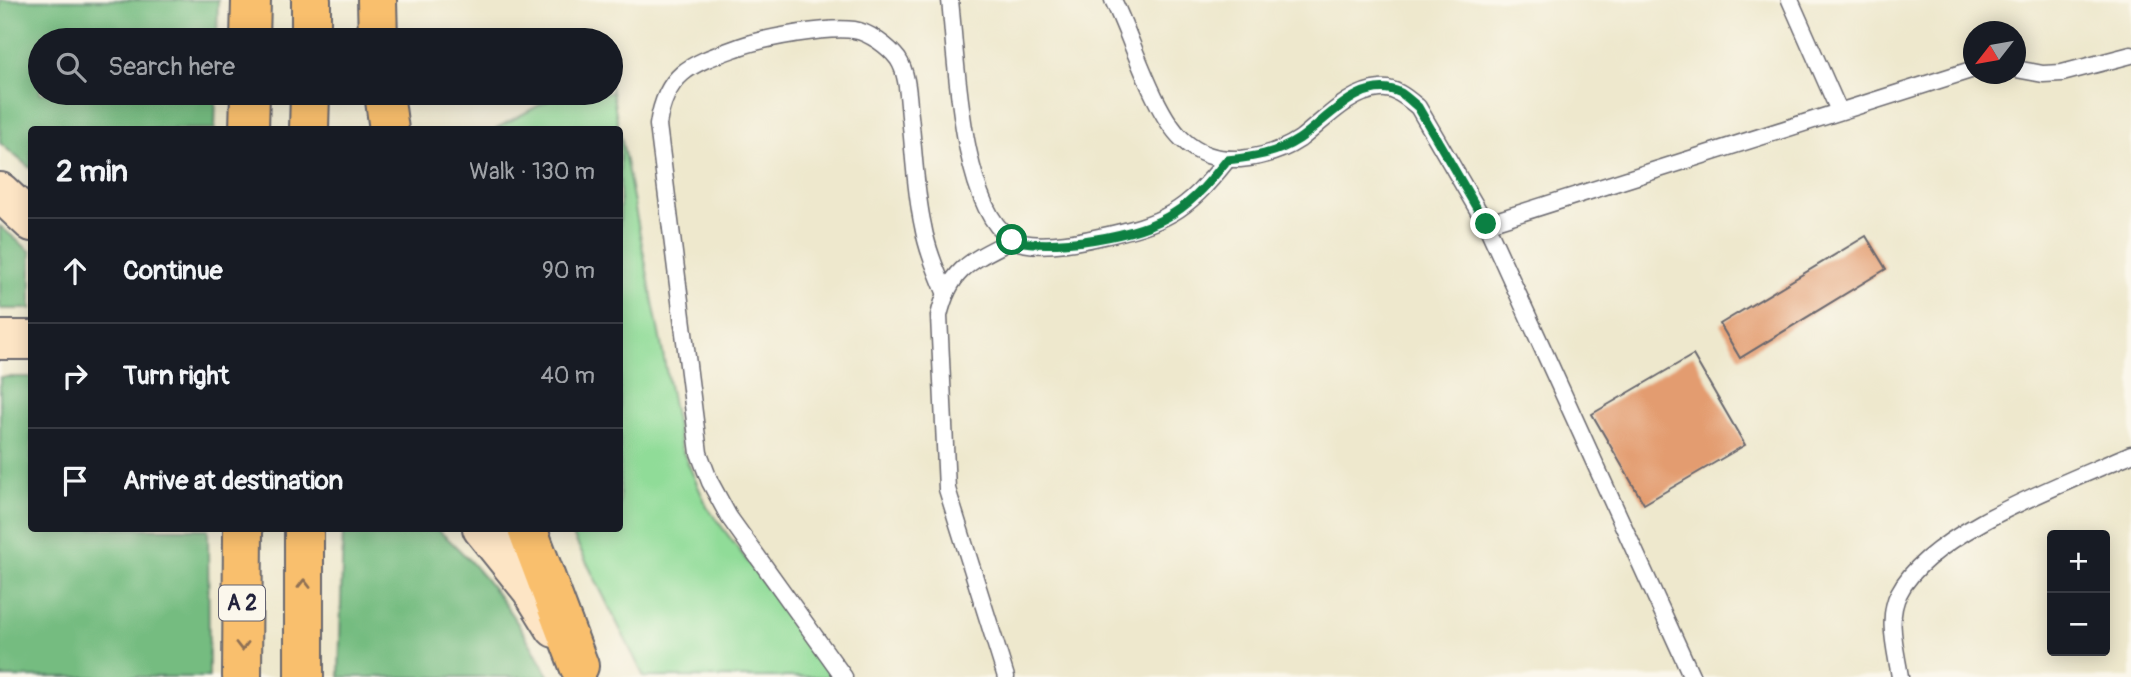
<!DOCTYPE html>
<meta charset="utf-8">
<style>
body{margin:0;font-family:Pangolin,sans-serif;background:#242831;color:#f1f3f6}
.controls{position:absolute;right:21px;bottom:21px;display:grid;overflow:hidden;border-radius:7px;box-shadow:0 4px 18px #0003}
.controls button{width:63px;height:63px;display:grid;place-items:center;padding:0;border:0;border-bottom:2px solid #363941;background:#171b24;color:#f1f3f6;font:35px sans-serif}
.compass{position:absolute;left:1963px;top:21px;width:63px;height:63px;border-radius:50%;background:#171b24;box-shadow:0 4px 18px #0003;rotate:239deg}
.stop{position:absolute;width:21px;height:21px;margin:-16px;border:5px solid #0b8043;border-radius:50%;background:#fff}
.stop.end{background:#0b8043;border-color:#fff;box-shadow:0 2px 7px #0008}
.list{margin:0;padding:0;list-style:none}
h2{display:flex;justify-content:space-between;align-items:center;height:91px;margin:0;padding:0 28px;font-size:30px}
h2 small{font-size:23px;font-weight:400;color:#9ea1a6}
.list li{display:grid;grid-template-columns:46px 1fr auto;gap:21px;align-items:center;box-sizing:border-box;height:105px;padding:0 28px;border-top:2px solid #363941}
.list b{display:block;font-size:26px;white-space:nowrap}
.list em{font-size:23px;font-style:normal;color:#9ea1a6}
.icon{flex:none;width:38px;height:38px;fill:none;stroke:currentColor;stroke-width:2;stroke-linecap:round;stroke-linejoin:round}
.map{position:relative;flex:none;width:2131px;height:677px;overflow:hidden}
.search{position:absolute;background:#171b24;box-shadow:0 4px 18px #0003;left:28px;top:28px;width:595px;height:77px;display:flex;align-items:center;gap:18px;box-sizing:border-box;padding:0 24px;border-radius:38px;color:#9ea1a6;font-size:26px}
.panel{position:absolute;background:#171b24;box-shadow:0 4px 18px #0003;left:28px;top:126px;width:595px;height:406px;border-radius:7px}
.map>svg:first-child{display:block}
</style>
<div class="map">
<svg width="2131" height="677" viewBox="0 0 2131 677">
<rect width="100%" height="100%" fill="#fbf7ec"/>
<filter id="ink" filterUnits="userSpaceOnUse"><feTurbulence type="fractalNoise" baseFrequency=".0143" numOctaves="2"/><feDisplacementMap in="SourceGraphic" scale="14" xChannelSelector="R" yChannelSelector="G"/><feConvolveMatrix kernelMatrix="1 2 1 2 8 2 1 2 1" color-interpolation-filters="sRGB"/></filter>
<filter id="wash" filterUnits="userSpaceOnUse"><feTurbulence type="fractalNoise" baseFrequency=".00686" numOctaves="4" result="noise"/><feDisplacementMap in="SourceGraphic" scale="28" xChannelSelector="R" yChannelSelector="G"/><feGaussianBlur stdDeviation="1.57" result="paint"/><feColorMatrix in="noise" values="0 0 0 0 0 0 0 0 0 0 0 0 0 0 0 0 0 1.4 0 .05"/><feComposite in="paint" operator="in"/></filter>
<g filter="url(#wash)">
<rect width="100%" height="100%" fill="#eee8cd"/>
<g fill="#90dc98" stroke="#597f6a" stroke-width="2">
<polygon points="611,86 619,129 495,129 562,93 611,93"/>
<polygon points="620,131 681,447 707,507 834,677 644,677 570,529 620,528"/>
</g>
<g fill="#74bc80" stroke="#4b6f5e" stroke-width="2">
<polygon points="0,0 218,0 217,40 40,40 40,93 216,93 215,129 32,130 31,169 0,143"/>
<polygon points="0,226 31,252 31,309 0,309"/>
<polygon points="0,377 31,377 32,528 208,529 209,677 0,677"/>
<path d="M343,528L437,529C484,569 520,622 549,677H339Z"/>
</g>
<g id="blocks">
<g fill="#e39c6f">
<polygon points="1866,236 1886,269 1740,358 1720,324"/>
<polygon points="1693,355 1745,445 1644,504 1592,414"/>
</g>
</g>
</g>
<g filter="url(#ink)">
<use href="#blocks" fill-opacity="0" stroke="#69676e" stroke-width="2"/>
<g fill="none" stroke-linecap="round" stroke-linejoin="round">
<g stroke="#69676e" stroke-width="19">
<g id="lane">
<path d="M950,0C956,56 961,206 1010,238C1029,251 1078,242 1099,237C1165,223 1185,213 1227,160"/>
<path d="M1113,0C1132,38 1153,111 1182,139C1199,155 1217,160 1240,159C1261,157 1282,151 1300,139C1324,121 1349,91 1380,89C1395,87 1407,98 1418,107L1486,224L1692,677"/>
<polyline points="1790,0 1839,111"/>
<polyline points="2016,69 2043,74 2062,73 2131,55"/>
<polyline points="1486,224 1974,69"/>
<path d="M844,677L729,517L710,482L699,453L658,125C666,71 692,64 739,47C764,38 828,26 854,30C869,32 889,47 898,59C908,74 908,98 910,116C914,152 915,190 923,226C927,249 936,270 945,292"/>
<path d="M1006,677L947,489L939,316C950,268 971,261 1012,240"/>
<path d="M1900,677C1896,650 1886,618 1899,593C1930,531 2069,482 2131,454"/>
</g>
</g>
<g stroke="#69676e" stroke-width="42">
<g id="secondary">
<polyline points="0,192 32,222"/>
<polyline points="0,340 32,340"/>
<polyline points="482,528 531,589 555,628"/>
</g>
</g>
<g stroke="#69676e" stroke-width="42">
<g id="highway">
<polyline points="377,0 378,40"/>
<polyline points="250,40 251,0"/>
<polyline points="311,40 311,0"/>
<polyline points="384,93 389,130"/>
<polyline points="249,130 250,93"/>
<polyline points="309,130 310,93"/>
<polyline points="304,528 304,677"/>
<polyline points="527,528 579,666"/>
<polyline points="242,677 243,528"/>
</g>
</g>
<use href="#lane" stroke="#fff" stroke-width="16"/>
<use href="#secondary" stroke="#fde5c5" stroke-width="38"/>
<use href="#highway" stroke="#f9bf6d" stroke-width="38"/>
</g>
<defs><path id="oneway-chevron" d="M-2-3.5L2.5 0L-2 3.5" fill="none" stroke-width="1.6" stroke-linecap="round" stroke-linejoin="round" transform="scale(1.75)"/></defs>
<g stroke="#8e7054">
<use href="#oneway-chevron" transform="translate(304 584) rotate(-90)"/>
<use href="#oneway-chevron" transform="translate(242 646) rotate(90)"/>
</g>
</g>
<g fill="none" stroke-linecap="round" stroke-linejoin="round" filter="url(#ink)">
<path stroke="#0b8043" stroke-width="9" d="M1012,240C1053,250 1138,237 1174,213C1196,199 1211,180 1227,160C1253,157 1276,154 1299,139C1327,120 1362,74 1401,93C1407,97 1412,102 1418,107L1486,224"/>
</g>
<g text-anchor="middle" stroke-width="5" stroke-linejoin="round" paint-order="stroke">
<rect fill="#fbf7ec" stroke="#636270" stroke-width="2" x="219" y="585.5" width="46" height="35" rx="5"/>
<g font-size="21" font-weight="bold" fill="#22223b">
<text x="242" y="610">A 2</text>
</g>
</g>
</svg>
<div class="controls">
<button>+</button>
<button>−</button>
</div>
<svg class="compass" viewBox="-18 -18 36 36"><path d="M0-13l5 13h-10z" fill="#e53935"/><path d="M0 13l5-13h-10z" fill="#9ea1a6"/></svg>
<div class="stop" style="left:1012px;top:240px"></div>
<div class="stop end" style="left:1486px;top:224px"></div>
<div class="search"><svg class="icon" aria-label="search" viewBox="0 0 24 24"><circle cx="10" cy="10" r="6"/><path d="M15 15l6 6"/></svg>Search here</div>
<section class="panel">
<h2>2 min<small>Walk · 130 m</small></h2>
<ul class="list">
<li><svg class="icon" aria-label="ahead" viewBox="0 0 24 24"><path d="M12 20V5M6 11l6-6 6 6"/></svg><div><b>Continue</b></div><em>90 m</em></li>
<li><svg class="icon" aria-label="right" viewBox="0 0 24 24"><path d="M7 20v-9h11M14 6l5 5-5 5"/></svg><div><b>Turn right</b></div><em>40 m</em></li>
<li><svg class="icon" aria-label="arrive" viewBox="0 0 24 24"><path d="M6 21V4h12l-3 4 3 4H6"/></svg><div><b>Arrive at destination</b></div></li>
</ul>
</section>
</div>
